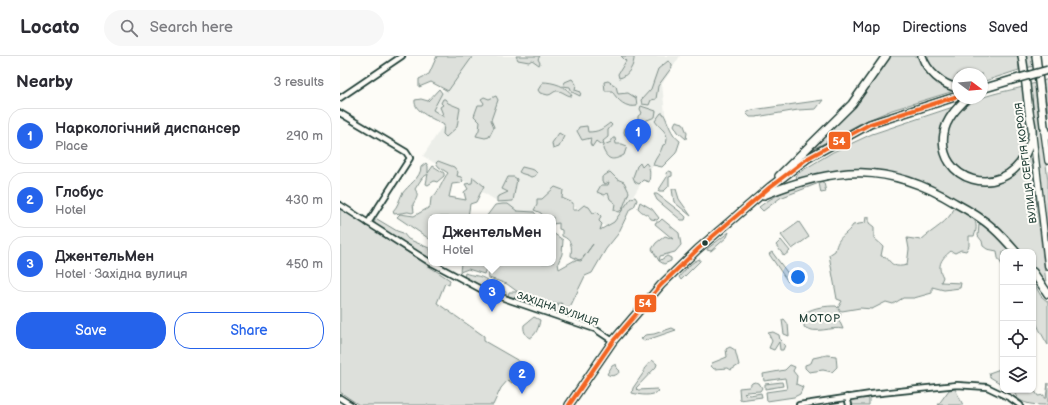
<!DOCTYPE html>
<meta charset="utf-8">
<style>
body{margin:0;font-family:"Balsamiq Sans",sans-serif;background:#f7f7f7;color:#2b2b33}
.controls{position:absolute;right:12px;bottom:12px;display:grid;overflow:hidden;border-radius:8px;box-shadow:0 1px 3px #0004}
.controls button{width:36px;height:36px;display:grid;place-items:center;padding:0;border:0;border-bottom:1px solid #e1e1e2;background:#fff;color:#2b2b33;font:20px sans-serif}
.compass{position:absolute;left:612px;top:12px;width:36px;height:36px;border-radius:50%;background:#fff;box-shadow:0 1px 3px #0004;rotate:106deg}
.you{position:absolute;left:458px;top:221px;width:14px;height:14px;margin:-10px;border:3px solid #fff;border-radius:50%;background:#1a73e8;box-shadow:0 0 0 6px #1a73e833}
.badge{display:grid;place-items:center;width:26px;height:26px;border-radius:50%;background:#2563eb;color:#fff;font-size:13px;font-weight:700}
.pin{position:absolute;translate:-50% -33px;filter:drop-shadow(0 1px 2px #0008)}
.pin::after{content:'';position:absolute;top:21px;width:14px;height:12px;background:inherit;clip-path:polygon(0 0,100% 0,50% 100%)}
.popup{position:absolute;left:88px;top:158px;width:128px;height:52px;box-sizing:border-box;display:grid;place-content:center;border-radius:8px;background:#fff;filter:drop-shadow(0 1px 3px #0005);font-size:13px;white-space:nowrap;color:#7c7c81}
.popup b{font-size:15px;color:#2b2b33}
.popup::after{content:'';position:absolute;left:50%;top:100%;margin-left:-8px;border:8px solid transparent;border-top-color:#fff}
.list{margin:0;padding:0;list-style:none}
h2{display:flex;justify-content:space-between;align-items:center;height:52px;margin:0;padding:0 16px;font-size:17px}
h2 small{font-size:13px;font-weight:400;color:#7c7c81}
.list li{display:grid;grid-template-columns:26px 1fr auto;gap:12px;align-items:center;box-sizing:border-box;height:56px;margin:0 8px 8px;padding:0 8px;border:1px solid #e1e1e2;border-radius:16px}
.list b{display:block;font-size:15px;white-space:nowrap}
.list p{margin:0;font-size:13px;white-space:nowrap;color:#7c7c81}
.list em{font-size:13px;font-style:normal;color:#7c7c81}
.actions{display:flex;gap:8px;padding:12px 16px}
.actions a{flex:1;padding:9px 0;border:1px solid #2563eb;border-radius:16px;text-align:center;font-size:14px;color:#2563eb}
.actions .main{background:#2563eb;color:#fff}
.icon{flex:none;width:22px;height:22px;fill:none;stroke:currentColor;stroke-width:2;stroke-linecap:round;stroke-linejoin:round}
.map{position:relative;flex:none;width:708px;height:349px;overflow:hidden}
header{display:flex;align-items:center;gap:24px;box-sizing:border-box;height:56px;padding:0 20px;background:#fff;border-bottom:1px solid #e1e1e2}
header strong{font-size:19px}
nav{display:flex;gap:22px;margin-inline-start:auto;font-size:14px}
.search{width:280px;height:36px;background:#f7f7f7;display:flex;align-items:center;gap:10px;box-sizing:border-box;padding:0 14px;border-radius:22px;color:#7c7c81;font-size:15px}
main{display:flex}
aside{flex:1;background:#fff}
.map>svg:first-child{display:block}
</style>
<header>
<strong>Locato</strong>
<div class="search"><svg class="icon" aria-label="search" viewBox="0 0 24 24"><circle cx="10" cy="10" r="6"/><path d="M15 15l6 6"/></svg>Search here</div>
<nav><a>Map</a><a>Directions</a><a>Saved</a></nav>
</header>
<main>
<aside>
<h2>Nearby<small>3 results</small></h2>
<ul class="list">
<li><span class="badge">1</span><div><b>Наркологічний диспансер</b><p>Place</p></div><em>290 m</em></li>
<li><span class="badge">2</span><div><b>Глобус</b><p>Hotel</p></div><em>430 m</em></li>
<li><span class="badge">3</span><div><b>ДжентельМен</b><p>Hotel · Західна вулиця</p></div><em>450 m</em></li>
</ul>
<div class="actions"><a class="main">Save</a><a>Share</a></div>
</aside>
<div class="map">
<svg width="708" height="349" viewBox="0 0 708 349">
<rect width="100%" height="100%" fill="#fdfcf7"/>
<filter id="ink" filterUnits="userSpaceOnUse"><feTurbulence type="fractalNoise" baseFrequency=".025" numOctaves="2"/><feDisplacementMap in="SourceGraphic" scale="8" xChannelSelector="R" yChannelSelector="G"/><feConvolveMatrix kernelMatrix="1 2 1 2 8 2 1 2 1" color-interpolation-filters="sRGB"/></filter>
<g filter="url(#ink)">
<polygon fill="#eceee9" points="127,0 285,0 292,5 295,0 340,0 322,28 326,68 332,80 271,174 214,138 189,161 183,161 83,100 105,66 90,55"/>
<g fill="#dde0db" stroke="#7e8e88">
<polygon points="97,0 133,0 108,35 91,26 79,31 79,23 89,18"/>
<polygon points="176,0 200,0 198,3 200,7 199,9 192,4 189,6 178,4"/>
<path d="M281,0H294C295,8 288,21 279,22L278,18L286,5Z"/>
<polygon points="551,0 579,0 614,35 552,54 521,67 464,98 517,47"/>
<polygon points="584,0 678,0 679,14 642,26 642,18 618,18 618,29 597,19"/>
<polygon points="685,0 693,0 694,10 686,12"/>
<polygon points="328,5 332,8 332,11 318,30 316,43 311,44 309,49 302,48 301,44 311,33 318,13"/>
<polygon points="232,23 236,28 235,34 241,36 240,40 232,36 230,31 223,30 225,26"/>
<polygon points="708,23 708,60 703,25"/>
<path d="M268,25L276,30L278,38L288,37L296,42L297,50C286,52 278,45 272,35H265L264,26Z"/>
<path d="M203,26C212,26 228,30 232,40C226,40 222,34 216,35C213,36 211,39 208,39L200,37L198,34Z"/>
<polygon points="696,27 708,125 708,188 688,29"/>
<path d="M683,31L688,73L687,84L682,98L666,118C659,120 650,123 642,123C638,123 632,119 628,118C601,105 601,69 623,52C639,39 664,36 683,31Z"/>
<path d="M99,33L102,37L93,54L104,61L100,51L103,49L101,47L103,43H105L108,47L120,52L117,71L106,81L103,78L104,69C95,63 73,56 75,44L81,43L88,45Z"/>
<polygon points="156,40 158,44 151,64 154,71 149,81 145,82 136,80 139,74 140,66 134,60 138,49 143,49 144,47 141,43 144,41 149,43"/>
<polygon points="483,44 476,53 458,54 416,61 410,61 406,57 412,54"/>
<polygon points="301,50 316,55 315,61 302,66 298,65 298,60 302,57 300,53"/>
<path d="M616,50L610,57L604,100C612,107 626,123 635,127C663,138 678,112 690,93L707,235L693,211V196H681L658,171L636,154L580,126L496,115L457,123L456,119L463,114L493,96L532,78Z"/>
<path d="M321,57H323C329,67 330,78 340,85L336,97L322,111L313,109C315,102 321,97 323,89L326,88C330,76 321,74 315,65Z"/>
<polygon points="336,65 343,67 347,77 346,83 338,76 334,69"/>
<path d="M270,67L272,69L268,74V81L263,85L264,88H260L256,85L252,91L250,87L251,82L242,84L237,75L239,71L247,70L248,76C259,76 262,73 270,67Z"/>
<polygon points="294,69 300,71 296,80 285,79 284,76 285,72 291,73"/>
<polygon points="219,77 224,80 219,91 213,93 212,87"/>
<path d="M273,82H275L276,88H282L287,90L284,99C273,105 268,105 263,93L264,89L271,86Z"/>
<path d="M98,105L114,111L118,116L117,120L121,121L123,125L121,127L112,128L109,141L126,144L124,136L128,133L125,128L132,127L133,121L144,130L136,146L130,148L128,161H91V184L57,161L60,158L74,160L90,151L91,142C99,138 102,124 108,117L99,111L96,107Z"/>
<path d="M86,107L88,110V117L93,110L104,117V120L97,126L94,125L88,129L86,128L88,118L82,122L75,133C79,139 77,142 73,148L74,156L72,157L68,156L54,158L53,155C58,150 59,144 62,138C68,129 81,122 81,111Z"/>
<path d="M300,107L302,111L306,107C311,112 310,119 309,126L303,124L299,128L295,126L293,121L297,110Z"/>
<path d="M182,111L194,114L197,117L195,120L191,121C187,118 183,119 179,116Z"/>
<polygon points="329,115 332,116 332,120 329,121 329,130 324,135 318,135 327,121 326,117"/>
<polygon points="270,116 277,123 284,126 289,136 282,154 278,156 274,154 275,147 270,143 268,137 264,139 257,136 261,129 268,129 269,126 265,128 262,126 262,121"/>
<polygon points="168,121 174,121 177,123 173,145 157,146 157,141 168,136 162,133"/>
<path d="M479,124L484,127L486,136L481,137L479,127L440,142L423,155L419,151C437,137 457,129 479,124Z"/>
<path d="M215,131L223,134L222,142L233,147V154H238L244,149L249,151L253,157L257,156L261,160L259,165L262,168L260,174L274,166L291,142L295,141L297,144L294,151L290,153L278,178L266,193L252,217L245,220L231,249L227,252L221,247L210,248H216L226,254V259L214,260L172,244L168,240L169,236H178L167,228L149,222L148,218L152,212L150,209L147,210L144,218L128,213L120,216L121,207H213V177L223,184L222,198L218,207L219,213L235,204L241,205L253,188L242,203L239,204L231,200C232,190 232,184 222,180V174L219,173V167L213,168V161H203L201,157L194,154L197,149V143H202Z"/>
<polygon points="332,133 336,133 339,143 351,160 334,146"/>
<polygon points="314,138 317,138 343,158 346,161 345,164 341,164 317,144"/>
<path d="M300,146L312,153L319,162L317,164L311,163C308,157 302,158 298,152Z"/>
<polygon points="163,148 168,148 177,155 194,156 198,161 146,161 155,149"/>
<path d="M615,151L623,156L632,159C636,165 638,172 634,180H629V190L626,195L621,194L615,197L611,195C602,202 596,209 603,221L601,226L621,227L620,232L604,234L592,231V237L574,242H563L553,248L546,246L532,253L520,252L502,255L498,253L501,258L499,264L503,273C491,270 476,279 464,271L465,257C474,251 486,250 496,250L498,252L502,245L497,243L489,199L495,195C499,178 505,181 513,169L525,167L526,161H529V167L534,171V182L543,190L541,200L546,201C552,209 555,212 567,209L569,193L567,182L581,184C593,173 608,167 615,151Z"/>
<polygon points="0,152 110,224 109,229 105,227 97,247 144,280 144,285 184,308 172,327 168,324 161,332 153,349 19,349 0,336"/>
<polygon points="37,163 57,175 63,177 68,183 89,192 91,195 91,204 58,182 38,172 34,165"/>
<polygon points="322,163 339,177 341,189 335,196 320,200 319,205 312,193 316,187 325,180 333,183 315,168 316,166 319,166"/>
<polygon points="459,166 469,181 452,193 441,179"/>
<polygon points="639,168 649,170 673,196 663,196 663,211 658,202 657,195 647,193 643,190 642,185 638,180"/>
<polygon points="389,176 387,181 371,195 367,194 367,193"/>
<polygon points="441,184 450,195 444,200 436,189"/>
<polygon points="432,196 452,223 448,226 429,198"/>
<polygon points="327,200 331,202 331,205 324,208 319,205"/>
<path d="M360,203V205L341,224L339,221C345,214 352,205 360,203Z"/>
<path d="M125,217C132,220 140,219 147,224L145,230L141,231L124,223Z"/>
<polygon points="150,226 164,230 164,234 167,238 166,240 156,239 147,233 147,229"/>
<path d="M693,226L701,240L708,246V289C704,283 694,264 693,258C692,248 693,235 693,226Z"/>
<path d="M194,261L200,264C199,271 196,279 190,282C185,280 183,273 184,269Z"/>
<polygon points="444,263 448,268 449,280 444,278 442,264"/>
<polygon points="332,272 336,274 304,285 301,283 305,279 314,278"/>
<polygon points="433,276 439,279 440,284 445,289 443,294 440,294 439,286 434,294 429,292 432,285 428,277"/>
<polygon points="390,291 395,294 399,309 391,314 388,312 374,313 371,310 372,307 387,301 386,293"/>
<polygon points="487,299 496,300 497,311 492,316 483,314 469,316 465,312 465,309 471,307 473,302"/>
<path d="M312,304L317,308L316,311L296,332L298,334L317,333L319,335C312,341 300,339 292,337L293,332L304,316V313Z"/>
<path d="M276,308L277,312L280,315C277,320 271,321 267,318L272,310Z"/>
<polygon points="450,309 455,311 453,315 457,320 456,328 463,331 460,338 454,341 427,345 426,336 447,333 445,322 424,325 423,318 445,314"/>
<polygon points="660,313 663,314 663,329 650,321 649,317"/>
<polygon points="415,326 419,327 422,332 420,335 406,336 404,338 410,339 421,337 422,341 400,344 399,332 409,331 412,327"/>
<polygon points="442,326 443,330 425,333 425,328"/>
<path d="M708,327V349C695,349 676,349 674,334H693V332L698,340L704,339V342H706Z"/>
<polygon points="615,333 623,349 598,349 609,334"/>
<polygon points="524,341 529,343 529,349 509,349 510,345"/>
</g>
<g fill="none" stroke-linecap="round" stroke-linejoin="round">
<g stroke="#1f3d34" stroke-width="8">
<g id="minor">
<polyline points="0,42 62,0"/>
<polyline points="0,57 66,96 70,102 28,167"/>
<polyline points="0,149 91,207"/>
<polyline points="92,207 146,236 255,273 273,285"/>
<polyline points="507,341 509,349"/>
<polyline points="0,342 11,349"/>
<polyline points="459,349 531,338 617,329 647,331 670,342 680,349"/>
</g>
</g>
<g stroke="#1f3d34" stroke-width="8">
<g id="major">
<polyline points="704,76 708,105"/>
<polyline points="693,81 708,211"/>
</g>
</g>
<g stroke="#1f3d34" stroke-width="10">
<g id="highway">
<path d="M582,0C587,15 602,29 618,32"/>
<polyline points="696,0 704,70 708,80"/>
<polyline points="642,33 672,24"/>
<path d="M627,42C617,52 606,63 604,77C596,125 661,145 685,99C687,94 692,85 692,79C693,71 690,63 689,55C687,37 685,18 682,0"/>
<polyline points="439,120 512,48 546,0"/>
<path d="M424,139C495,110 548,106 615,147C628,154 642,162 653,172C661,179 669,188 676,196"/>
<polyline points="693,216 708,238"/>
<polyline points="229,349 273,285 321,229 358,193 430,131 468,102 530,68 618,40"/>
</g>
</g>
<use href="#minor" stroke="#fdfcf7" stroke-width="4.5"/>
<use href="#major" stroke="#fdfcf7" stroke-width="5.5"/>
<use href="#highway" stroke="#fdfcf7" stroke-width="7"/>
<g stroke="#1f3d34" stroke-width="10" stroke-linecap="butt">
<polyline id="highway-bridge" points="672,24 708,14"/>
</g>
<use href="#highway-bridge" stroke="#fdfcf7" stroke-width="7"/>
<g stroke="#fdfcf7" stroke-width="7">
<polyline id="bus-1" points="229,349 273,285 321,229 358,193 430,131 468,102 530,68 618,40"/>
</g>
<use href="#bus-1" stroke="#f26522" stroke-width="4"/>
</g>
</g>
<circle fill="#1f3d34" stroke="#fdfcf7" stroke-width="1.5" cx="365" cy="187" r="3.5"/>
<g text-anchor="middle" stroke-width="4" stroke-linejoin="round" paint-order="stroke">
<g font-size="10" fill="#1f3d34" stroke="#fdfcf7">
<text transform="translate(685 107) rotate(-97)" y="4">ВУЛИЦЯ СЕРГІЯ КОРОЛЯ</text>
<text transform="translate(218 252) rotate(19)" y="4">ЗАХІДНА ВУЛИЦЯ</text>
</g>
<g font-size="11" letter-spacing="1" fill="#1f3d34" stroke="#fdfcf7">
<text x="480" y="266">МОТОР</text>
</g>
</g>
<g stroke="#fdfcf7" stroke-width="1.5">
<rect x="488" y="75" width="23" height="19" rx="4" fill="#f26522"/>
<rect x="294" y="238" width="23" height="19" rx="4" fill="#f26522"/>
</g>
<g font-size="11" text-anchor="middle" font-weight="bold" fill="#fff">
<text x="499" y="89">54</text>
<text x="305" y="251">54</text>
</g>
</svg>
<div class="controls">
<button>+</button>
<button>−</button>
<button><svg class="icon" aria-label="locate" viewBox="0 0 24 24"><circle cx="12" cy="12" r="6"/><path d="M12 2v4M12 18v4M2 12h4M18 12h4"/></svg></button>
<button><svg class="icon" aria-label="layers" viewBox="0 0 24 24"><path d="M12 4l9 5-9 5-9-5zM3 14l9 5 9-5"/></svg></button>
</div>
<svg class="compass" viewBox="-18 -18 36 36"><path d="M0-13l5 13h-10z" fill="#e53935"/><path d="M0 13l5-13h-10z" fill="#7c7c81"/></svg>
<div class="you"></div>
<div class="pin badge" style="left:298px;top:96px">1</div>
<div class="pin badge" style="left:182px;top:338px">2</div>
<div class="pin badge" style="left:152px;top:256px">3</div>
<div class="popup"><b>ДжентельМен</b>Hotel</div>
</div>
</main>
